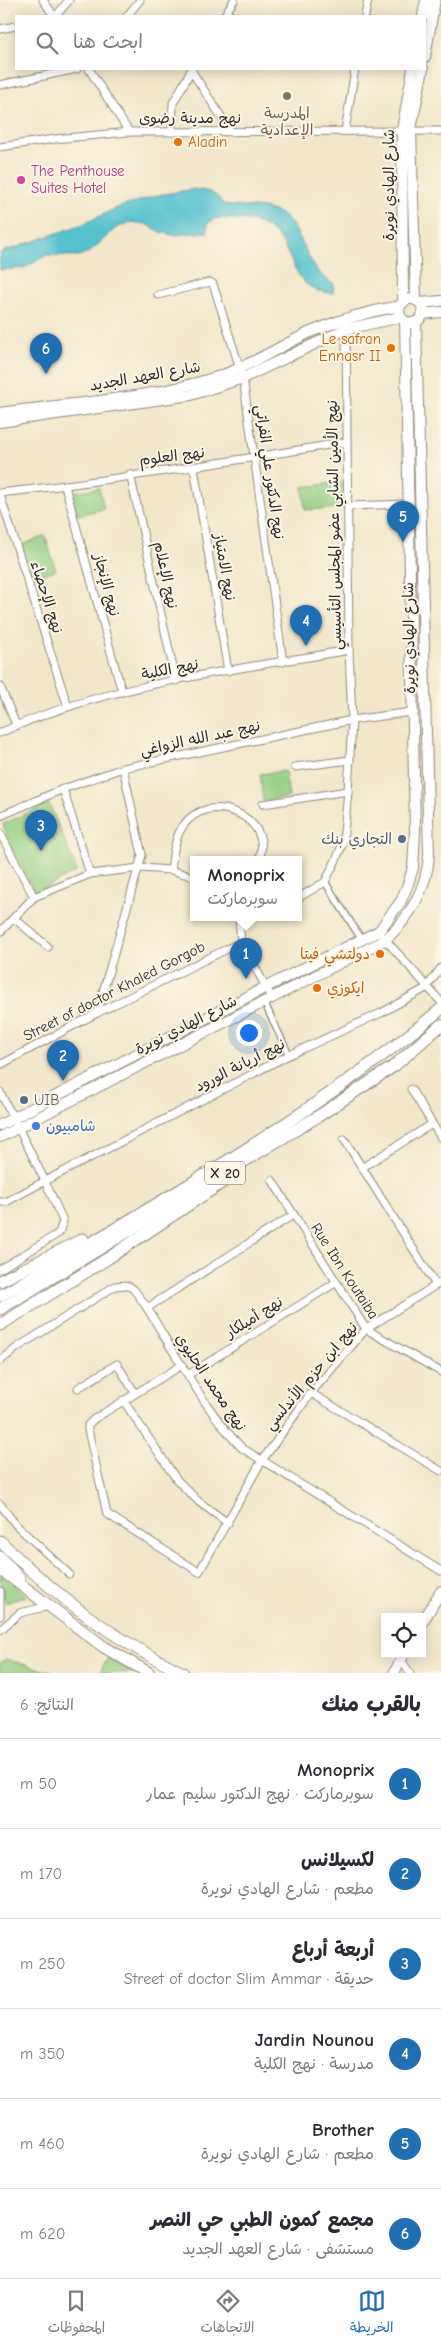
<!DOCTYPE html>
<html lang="ar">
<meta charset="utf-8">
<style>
body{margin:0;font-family:"Comic Neue","Playpen Sans Arabic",sans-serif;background:#f7f7f7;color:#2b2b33;direction:rtl}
.controls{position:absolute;right:15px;bottom:15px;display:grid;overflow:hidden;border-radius:0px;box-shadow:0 2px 12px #0003}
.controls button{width:45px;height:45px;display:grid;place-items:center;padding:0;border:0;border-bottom:1px solid #e1e1e2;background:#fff;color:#2b2b33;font:25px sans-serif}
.you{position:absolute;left:248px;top:1032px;width:18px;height:18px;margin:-12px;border:4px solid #fff;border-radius:50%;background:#1a73e8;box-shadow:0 0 0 8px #1a73e833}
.badge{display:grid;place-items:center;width:32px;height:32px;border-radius:50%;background:#1f6fb2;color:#fff;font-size:16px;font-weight:700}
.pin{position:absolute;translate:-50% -41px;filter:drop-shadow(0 1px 2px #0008)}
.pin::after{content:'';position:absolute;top:26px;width:18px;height:15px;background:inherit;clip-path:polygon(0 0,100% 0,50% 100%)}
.popup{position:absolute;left:190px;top:856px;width:112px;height:65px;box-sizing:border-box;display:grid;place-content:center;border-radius:0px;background:#fff;filter:drop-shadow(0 1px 4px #0005);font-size:16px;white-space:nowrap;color:#7c7c81}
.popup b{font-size:19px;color:#2b2b33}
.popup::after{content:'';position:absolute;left:50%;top:100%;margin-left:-10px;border:10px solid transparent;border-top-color:#fff}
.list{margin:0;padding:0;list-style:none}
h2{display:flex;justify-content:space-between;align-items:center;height:65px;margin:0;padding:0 20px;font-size:21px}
h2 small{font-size:16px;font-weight:400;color:#7c7c81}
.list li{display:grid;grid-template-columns:32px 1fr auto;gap:15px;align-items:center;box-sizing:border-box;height:90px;padding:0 20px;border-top:1px solid #e1e1e2}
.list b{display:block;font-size:19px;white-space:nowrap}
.list p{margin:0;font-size:16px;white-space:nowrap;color:#7c7c81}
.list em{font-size:16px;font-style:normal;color:#7c7c81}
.icon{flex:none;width:28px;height:28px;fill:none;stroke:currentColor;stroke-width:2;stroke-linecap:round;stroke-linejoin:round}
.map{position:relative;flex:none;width:441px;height:1673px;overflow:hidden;direction:ltr}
.search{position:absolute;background:#fff;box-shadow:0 2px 12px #0003;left:15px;right:15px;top:15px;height:55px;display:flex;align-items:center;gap:12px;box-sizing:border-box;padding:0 18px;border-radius:0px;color:#7c7c81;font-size:19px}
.sheet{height:605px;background:#fff}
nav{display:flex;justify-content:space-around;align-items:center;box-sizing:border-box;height:70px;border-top:1px solid #e1e1e2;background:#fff;font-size:14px;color:#7c7c81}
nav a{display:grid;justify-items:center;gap:2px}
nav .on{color:#1f6fb2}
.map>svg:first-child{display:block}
</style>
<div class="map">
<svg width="441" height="1673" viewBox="0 0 441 1673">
<rect width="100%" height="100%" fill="#fcf5e5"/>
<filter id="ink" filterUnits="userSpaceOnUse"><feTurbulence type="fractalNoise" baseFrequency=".02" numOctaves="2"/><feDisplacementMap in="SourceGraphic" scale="10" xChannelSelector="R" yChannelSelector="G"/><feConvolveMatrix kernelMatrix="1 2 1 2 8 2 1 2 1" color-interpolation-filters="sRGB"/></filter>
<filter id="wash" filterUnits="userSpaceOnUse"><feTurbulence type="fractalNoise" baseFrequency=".0096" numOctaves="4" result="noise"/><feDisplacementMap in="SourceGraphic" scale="20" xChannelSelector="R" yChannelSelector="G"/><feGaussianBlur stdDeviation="1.12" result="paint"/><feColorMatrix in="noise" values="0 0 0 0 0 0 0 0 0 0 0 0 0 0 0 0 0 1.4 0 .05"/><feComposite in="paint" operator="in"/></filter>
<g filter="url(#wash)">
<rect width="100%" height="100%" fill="#f2e7cb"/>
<g fill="#94cf83" stroke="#607d57">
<polygon points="342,482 343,508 305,510 303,487"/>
<polygon points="99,488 104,509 77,515 73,492"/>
<polygon points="45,536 56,570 29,579 19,546"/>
<polygon points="285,771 289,797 263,801 260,774"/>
<polygon points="49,803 77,871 35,893 11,847 3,824"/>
<polygon points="0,1574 27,1596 5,1603"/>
<polygon points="108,1658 135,1673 99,1673"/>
<polygon points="6,1659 54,1673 0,1673 0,1663"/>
</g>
<path fill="#56c2cf" stroke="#40767d" d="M194,189C208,191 216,192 223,204C241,209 260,204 277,212C305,225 304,271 334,284L333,293C287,293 298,245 265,226C253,218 230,219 216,218L207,224L208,232L173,235L160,232L146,224L131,222L116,228L90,252L78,256L47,255L24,268L0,270V253L83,224L117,208L158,195Z"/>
</g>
<g filter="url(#ink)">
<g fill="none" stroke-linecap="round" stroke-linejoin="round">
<g stroke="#8e897b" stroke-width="8">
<g id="pedestrian">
<polyline points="325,882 362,940"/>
<polyline points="264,1002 289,1055"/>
</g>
</g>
<g stroke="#8e897b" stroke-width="9">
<g id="minor">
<polyline points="43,0 54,16"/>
<polyline points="56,16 69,0"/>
<polyline points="127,16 140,0"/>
<polyline points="224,16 234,0"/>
<polyline points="365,16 368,0"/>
<polyline points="0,29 16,26"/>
<polyline points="89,69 129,132"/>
<polyline points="191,70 231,132"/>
<polyline points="0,85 77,69"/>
<polyline points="345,131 355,69"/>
<polyline points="172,132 173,103 192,69"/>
<polyline points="0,147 55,139 129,132 441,131"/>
<polyline points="158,295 210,282 213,284 243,378 283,662"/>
<polyline points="194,468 228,671"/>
<polyline points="130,474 176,681"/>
<polyline points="65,486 122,692"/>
<path d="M0,493C116,480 232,461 347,442"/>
<polyline points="0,495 68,707"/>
<polyline points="348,506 408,504"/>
<polyline points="0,686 16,725"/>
<path d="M0,733C104,684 237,670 349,650"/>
<polyline points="295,767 350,760"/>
<polyline points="63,789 90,874"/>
<polyline points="263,804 348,791"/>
<polyline points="0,816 63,789 123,768 352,720 412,712"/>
<polyline points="0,833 34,897"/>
<path d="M171,870C173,856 174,839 183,826C208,789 275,816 259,860"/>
<polyline points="298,898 325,882 336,860 343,843 348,791 352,720 349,650 346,329"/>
<polyline points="14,918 48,947"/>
<polyline points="239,918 241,942 272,998"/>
<polyline points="0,932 34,897 90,874 140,868 171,870 194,877"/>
<polyline points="383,937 441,1002"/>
<polyline points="97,1013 142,855 123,768"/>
<polyline points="0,1065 97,1013 241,942"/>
<polyline points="411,1089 441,1138"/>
<polyline points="0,1092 45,1181 289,1055 381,1013 426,988 441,968"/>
<polyline points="344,1139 436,1285"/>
<polyline points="363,1167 432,1124"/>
<polyline points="272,1180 366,1329 441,1372"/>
<polyline points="0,1202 6,1202 45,1181 63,1221 59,1233 0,1269"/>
<polyline points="147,1308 293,1215"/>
<path d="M0,1361L18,1347L115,1286C122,1285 128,1284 133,1289C146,1303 155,1322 165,1338C187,1374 212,1418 242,1448L441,1571"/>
<polyline points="182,1365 94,1419 88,1425 88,1430 107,1514 199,1572 261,1462 311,1393 366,1329 441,1282"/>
<polyline points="188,1375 335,1283"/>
<polyline points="78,1388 117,1364 135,1393"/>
<polyline points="311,1393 441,1471"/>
<polyline points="123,1400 177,1480 199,1502 228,1523"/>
<polyline points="0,1504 16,1525 69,1574"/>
<polyline points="0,1591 0,1616"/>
<polyline points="0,1630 20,1613 49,1606"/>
<polyline points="401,1660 410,1673"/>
</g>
</g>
<g stroke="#8e897b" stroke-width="12">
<g id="secondary">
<polyline points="423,16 426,0"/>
<polyline points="425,57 435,0"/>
<circle cx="411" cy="311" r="12"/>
<polyline points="416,300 411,129 423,69"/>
<polyline points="403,303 402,130 413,69"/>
<polyline points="420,303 441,301"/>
<polyline points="423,314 441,312"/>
<path d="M0,413C70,403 150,399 217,377C251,366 281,345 313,331C341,319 371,311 400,306"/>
<polyline points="0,422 191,395 243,378 346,329 401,317"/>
<polyline points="0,1125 266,987 379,931 401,901 408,884 413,868 415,831 405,321"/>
<path d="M0,1137L385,940C410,918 427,888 429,855L416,322"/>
<polyline points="422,1623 441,1591"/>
<polyline points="394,1673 404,1654"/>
</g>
</g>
<g stroke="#8e897b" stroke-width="13">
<g id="trunk">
<polyline points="0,1281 83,1239"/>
<path d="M0,1296C149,1209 308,1120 441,1009"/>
<polyline points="0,1309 317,1117 394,1066 441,1025"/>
<polyline points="0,1325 107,1259 226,1180"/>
<path d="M0,1541C54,1595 114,1640 183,1673"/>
<polyline points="0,1557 19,1578"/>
<polyline points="0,1569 104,1647 149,1673"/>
</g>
</g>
<use href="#pedestrian" stroke="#fff" stroke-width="5.5"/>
<use href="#minor" stroke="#fff" stroke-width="7"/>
<use href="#secondary" stroke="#fff" stroke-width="10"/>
<use href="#trunk" stroke="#fff" stroke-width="11"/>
</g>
</g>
<circle fill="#8d6e63" stroke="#fcf5e5" stroke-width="2" cx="287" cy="96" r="5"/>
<g fill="#e8710a" stroke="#fcf5e5" stroke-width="2">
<circle cx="178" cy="142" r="5"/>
<circle cx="391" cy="348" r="5"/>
<circle cx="380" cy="954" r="5"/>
<circle cx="317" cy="988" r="5"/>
</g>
<circle fill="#d1479c" stroke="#fcf5e5" stroke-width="2" cx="21" cy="180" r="5"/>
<g fill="#5c6f8a" stroke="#fcf5e5" stroke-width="2">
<circle cx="402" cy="839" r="5"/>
<circle cx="24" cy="1100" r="5"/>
</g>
<circle fill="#3f7fe0" stroke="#fcf5e5" stroke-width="2" cx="36" cy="1126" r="5"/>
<g text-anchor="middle" stroke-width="4" stroke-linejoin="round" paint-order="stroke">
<rect fill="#fcf5e5" stroke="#6a6863" stroke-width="1" x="205" y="1161.5" width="40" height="23" rx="4"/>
<g font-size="14" font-weight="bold" fill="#2b2b2b">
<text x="225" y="1178">X 20</text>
</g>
<g font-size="15" fill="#785e54" stroke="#fcf5e5">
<text x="287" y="118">المدرسة<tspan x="287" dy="17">الإعدادية</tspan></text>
</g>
<g font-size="15" fill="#2b2b2b" stroke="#fcf5e5">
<text x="190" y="123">نهج مدينة رضوى</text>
<text transform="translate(389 185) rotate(-90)" y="5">شارع الهادي نويرة</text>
<text transform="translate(145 376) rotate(-10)" y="5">شارع العهد الجديد</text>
<text transform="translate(172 456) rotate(-7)" y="5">نهج العلوم</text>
<text transform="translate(270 472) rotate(82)" y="5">نهج الدكتور علي الفراتي</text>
<text transform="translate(334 525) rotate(-91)" y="5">نهج الأمين الشابي عضو المجلس التأسيسي</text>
<text transform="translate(225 567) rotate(80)" y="5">نهج الامتياز</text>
<text transform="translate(166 575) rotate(78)" y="5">نهج الإعلام</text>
<text transform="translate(107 585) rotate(75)" y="5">نهج الإنجاز</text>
<text transform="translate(47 597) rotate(72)" y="5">نهج الإحصاء</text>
<text transform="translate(409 638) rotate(-91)" y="5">شارع الهادي نويرة</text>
<text transform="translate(170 669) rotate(-11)" y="5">نهج الكلية</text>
<text transform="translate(200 738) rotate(-12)" y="5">نهج عبد الله الزواغي</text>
<text transform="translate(114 991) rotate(-27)" y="5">Street of doctor Khaled Gorgob</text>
<text transform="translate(186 1025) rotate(-27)" y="5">شارع الهادي نويرة</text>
<text transform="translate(240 1065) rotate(-27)" y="5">نهج أريانة الورود</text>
<text transform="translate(345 1271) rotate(57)" y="5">Rue Ibn Koutaiba</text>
<text transform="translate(254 1317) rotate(-32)" y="5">نهج أميلكار</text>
<text transform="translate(311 1376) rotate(-50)" y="5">نهج ابن حزم الأندلسي</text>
<text transform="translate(211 1382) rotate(56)" y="5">نهج محمد الحليوي</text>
</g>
<g font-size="15" fill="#c56008" stroke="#fcf5e5" text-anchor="start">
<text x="188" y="147">Aladin</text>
<text x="381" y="344" text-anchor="end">Le safran<tspan x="381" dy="17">Ennasr II</tspan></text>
<text x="370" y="959" text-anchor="end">دولتشي فيتا</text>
<text x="327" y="993">ايكوزي</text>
</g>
<g font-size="15" fill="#b23c85" stroke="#fcf5e5" text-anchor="start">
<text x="31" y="176">The Penthouse<tspan x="31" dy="17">Suites Hotel</tspan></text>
</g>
<g font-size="15" fill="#4e5e75" stroke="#fcf5e5" text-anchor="end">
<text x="392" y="844">التجاري بنك</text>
<text x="34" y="1105" text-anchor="start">UIB</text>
</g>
<g font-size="15" fill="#366cbe" stroke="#fcf5e5" text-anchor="start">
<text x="46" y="1131">شامبيون</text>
</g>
</g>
</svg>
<div class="controls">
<button><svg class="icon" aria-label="locate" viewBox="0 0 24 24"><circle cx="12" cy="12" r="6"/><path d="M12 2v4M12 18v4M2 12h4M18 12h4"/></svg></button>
</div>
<div class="you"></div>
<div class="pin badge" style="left:246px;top:979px">1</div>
<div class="popup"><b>Monoprix</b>سوبرماركت</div>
<div class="pin badge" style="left:63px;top:1081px">2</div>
<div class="pin badge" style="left:41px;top:851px">3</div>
<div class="pin badge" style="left:306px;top:646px">4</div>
<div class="pin badge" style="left:403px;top:542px">5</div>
<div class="pin badge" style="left:46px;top:374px">6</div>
<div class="search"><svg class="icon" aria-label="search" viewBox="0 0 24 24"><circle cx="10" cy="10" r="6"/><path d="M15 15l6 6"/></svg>ابحث هنا</div>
</div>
<section class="sheet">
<h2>بالقرب منك<small>النتائج: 6</small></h2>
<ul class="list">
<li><span class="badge">1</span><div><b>Monoprix</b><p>سوبرماركت · نهج الدكتور سليم عمار</p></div><em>50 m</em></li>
<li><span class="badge">2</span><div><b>لكسيلانس</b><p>مطعم · شارع الهادي نويرة</p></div><em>170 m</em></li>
<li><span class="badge">3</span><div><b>أربعة أرباع</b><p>حديقة · Street of doctor Slim Ammar</p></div><em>250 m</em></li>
<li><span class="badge">4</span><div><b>Jardin Nounou</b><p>مدرسة · نهج الكلية</p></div><em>350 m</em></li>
<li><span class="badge">5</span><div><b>Brother</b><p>مطعم · شارع الهادي نويرة</p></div><em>460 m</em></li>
<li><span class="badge">6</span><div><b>مجمع كمون الطبي حي النصر</b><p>مستشفى · شارع العهد الجديد</p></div><em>620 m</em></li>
</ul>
</section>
<nav>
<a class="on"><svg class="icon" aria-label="map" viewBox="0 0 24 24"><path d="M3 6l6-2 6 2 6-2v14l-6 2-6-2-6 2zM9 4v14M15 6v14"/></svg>الخريطة</a>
<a><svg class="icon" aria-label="directions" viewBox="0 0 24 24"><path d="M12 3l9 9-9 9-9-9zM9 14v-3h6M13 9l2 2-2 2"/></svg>الاتجاهات</a>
<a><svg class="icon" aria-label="saved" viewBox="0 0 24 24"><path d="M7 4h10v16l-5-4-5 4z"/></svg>المحفوظات</a>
</nav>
